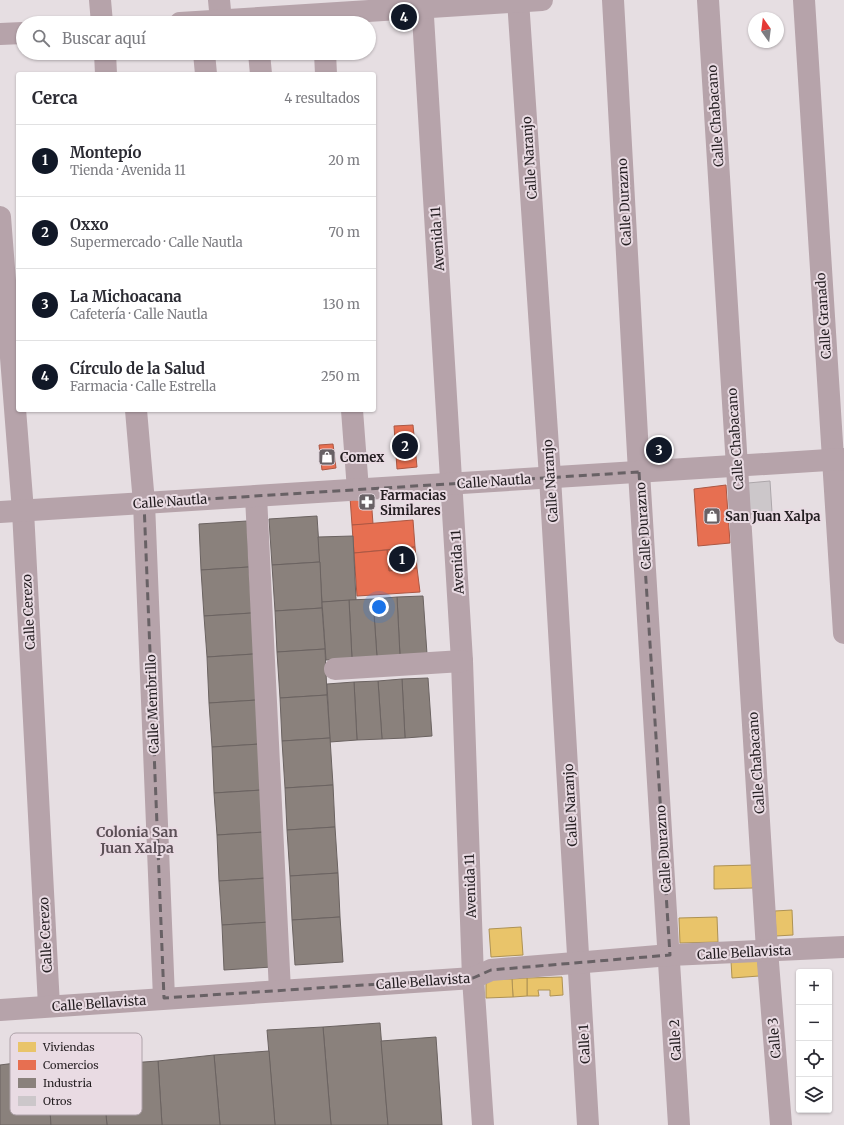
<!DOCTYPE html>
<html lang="es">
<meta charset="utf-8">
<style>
body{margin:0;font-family:Merriweather,serif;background:#f7f7f7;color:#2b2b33}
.controls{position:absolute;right:12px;bottom:12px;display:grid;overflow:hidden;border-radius:4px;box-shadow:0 1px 3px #0004}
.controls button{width:36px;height:36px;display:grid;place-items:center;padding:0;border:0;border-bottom:1px solid #e1e1e2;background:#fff;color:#2b2b33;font:20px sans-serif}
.compass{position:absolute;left:748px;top:12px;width:36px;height:36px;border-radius:50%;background:#fff;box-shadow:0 1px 3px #0004;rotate:346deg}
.you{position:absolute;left:379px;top:607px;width:14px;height:14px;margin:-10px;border:3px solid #fff;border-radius:50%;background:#1a73e8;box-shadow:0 0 0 6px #1a73e833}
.badge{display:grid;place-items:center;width:26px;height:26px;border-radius:50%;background:#111827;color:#fff;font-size:13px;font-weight:700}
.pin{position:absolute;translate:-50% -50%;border:2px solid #fff;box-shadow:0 1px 4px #0006}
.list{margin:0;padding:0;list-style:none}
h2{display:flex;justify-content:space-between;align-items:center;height:52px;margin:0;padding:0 16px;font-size:17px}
h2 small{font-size:13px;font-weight:400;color:#7c7c81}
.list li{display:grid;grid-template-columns:26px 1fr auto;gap:12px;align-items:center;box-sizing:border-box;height:72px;padding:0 16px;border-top:1px solid #e1e1e2}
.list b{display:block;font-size:15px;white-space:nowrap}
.list p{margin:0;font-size:13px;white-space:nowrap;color:#7c7c81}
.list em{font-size:13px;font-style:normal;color:#7c7c81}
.icon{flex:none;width:22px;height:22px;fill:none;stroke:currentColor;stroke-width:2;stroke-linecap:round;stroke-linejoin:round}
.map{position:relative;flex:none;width:844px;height:1125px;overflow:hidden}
.search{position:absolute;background:#fff;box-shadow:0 1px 3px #0004;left:16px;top:16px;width:360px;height:44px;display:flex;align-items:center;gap:10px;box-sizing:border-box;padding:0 14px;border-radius:22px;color:#7c7c81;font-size:15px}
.panel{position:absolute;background:#fff;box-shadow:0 1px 3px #0004;left:16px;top:72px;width:360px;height:340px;border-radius:4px}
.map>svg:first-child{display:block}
</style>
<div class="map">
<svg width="844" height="1125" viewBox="0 0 844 1125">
<rect width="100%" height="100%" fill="#e6dee2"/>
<g fill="#e9c46a" stroke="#ae9254">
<polygon points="752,865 753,888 714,889 714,866"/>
<polygon points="792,910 793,935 776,936 775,911"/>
<polygon points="717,917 718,942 680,943 679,918"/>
<polygon points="521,927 523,955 491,957 489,929"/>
<polygon points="758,960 759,976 732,978 731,961"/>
<polygon points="562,977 563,995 550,996 550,990 538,990 539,996 527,996 527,978"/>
<polygon points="527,978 527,996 513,997 512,979"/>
<polygon points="486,979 512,979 513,997 486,998"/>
</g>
<g fill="#e76f51" stroke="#ac5743">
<polygon points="413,425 417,467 397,469 394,426"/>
<polygon points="333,444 336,468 322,470 319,445"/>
<polygon points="669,444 670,453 650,455 649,446"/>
<polygon points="726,485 730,543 698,546 694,489"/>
<polygon points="371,496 373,524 352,525 350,497"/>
<polygon points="413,520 415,547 354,553 352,525"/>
<polygon points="415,547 417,568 389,571 387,550"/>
<polygon points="387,550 389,571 417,568 420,592 357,596 354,553"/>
</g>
<g fill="#8a817c" stroke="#6b6361">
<polygon points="317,516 320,562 272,565 269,519"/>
<polygon points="247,521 249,567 201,570 199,524"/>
<polygon points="353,536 356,600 322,602 318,537"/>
<polygon points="320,562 322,608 275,611 272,565"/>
<polygon points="249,567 252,613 204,616 201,570"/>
<polygon points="423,596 427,654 400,656 397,597"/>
<polygon points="397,597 400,656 377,657 373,599"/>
<polygon points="373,599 377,657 352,659 349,600"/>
<polygon points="349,600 352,659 326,660 322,602"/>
<polygon points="322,608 325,649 277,652 275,611"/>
<polygon points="252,613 254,654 207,657 204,616"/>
<polygon points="325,649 327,695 280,698 277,652"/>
<polygon points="254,654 257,700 209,703 207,657"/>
<polygon points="428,678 432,736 405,738 402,679"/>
<polygon points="402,679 405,738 382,739 378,681"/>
<polygon points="378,681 382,739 357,740 354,682"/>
<polygon points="354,682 357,740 330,742 327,684"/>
<polygon points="327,695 330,738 282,741 280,698"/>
<polygon points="257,700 260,744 212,747 209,703"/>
<polygon points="330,738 333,785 285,788 282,741"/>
<polygon points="260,744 262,790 214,793 212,747"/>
<polygon points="333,785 335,827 287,830 285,788"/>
<polygon points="262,790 265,832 217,835 214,793"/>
<polygon points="335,827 338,873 290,876 287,830"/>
<polygon points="265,832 267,878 219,881 217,835"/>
<polygon points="338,873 340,917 292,920 290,876"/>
<polygon points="267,878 270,922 222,925 219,881"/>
<polygon points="340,917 343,962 295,965 292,920"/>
<polygon points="270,922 272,967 224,970 222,925"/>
<polygon points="380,1023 388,1125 331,1125 323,1027"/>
<polygon points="323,1027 331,1125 275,1125 267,1030"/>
<polygon points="436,1037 442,1125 388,1125 381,1041"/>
<polygon points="269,1051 275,1125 220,1125 214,1055"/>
<polygon points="214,1055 220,1125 162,1125 158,1061"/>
<polygon points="47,1059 51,1125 0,1125 0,1065"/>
<polygon points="158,1061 162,1125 107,1125 101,1065"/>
<polygon points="101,1065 107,1125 51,1125 47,1070"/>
</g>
<polygon fill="#ccc7ca" stroke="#aca6aa" points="770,481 772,512 750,514 748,483"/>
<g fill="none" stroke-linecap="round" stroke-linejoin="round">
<g stroke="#b6a3aa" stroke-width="22">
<polyline points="100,0 102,23"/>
<polyline points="219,0 221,21"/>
<polyline points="422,0 462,661 473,978 483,1125"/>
<polyline points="518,0 550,477 588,1125"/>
<polyline points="613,0 639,472 679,1125"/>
<polyline points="708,0 767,950 781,1125"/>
<polyline points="804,0 844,633"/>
<polyline points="180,23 542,0"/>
<polyline points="0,34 23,33"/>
<polyline points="105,53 106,74"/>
<polyline points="204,53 206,74"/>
<polyline points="259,53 261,74"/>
<polyline points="325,53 326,74"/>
<polyline points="0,217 23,511 49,1006"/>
<polyline points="136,410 144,503 164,998"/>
<polyline points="352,410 358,490"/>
<polyline points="256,496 280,991"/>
<polyline points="0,512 844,459"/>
<polyline points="335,669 462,661"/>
<polyline points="0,1010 473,978 491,970 670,955 844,947"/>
</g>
</g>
<path fill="none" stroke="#686165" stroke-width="3" stroke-dasharray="8 5" stroke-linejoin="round" d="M639,472L670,955L491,970L473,978L164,998L144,503Z"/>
<defs>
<g id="shop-square" transform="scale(0.9)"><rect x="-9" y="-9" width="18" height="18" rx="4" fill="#686165" stroke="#e9dbe3"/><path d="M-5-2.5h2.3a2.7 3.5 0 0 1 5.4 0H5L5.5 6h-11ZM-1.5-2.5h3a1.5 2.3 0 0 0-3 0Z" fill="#fff"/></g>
<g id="pharmacy-square" transform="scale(0.9)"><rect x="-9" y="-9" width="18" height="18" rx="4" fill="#686165" stroke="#e9dbe3"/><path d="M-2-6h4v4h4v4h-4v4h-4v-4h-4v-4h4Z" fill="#fff"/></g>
</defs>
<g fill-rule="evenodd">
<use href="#shop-square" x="327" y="457"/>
<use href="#pharmacy-square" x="367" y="502"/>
<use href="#shop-square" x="712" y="516"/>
</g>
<g text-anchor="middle" stroke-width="4" stroke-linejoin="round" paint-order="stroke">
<g font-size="13" fill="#241e21" stroke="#e9dbe3">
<text transform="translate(715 116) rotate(-94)" y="5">Calle Chabacano</text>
<text transform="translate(529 158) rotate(-94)" y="5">Calle Naranjo</text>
<text transform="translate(624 202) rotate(-93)" y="5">Calle Durazno</text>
<text transform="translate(437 239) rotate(-94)" y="5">Avenida 11</text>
<text transform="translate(823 316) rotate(-94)" y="5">Calle Granado</text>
<text transform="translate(735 439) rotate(-94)" y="5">Calle Chabacano</text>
<text transform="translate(494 481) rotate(-4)" y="5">Calle Nautla</text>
<text transform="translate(550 481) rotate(-94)" y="5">Calle Naranjo</text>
<text transform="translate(170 501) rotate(-4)" y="5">Calle Nautla</text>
<text transform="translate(643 526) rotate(-94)" y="5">Calle Durazno</text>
<text transform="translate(457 562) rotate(-93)" y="5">Avenida 11</text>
<text transform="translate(28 612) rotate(-93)" y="5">Calle Cerezo</text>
<text transform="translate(152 704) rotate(-92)" y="5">Calle Membrillo</text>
<text transform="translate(756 763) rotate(-94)" y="5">Calle Chabacano</text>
<text transform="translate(570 805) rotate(-93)" y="5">Calle Naranjo</text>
<text transform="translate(663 849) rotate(-94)" y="5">Calle Durazno</text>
<text transform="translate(470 886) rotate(-92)" y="5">Avenida 11</text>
<text transform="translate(45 935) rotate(-93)" y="5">Calle Cerezo</text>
<text transform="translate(744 952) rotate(-3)" y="5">Calle Bellavista</text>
<text transform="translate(423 981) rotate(-4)" y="5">Calle Bellavista</text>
<text transform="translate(99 1003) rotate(-4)" y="5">Calle Bellavista</text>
<text transform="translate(774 1038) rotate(-95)" y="5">Calle 3</text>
<text transform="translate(675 1040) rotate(-93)" y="5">Calle 2</text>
<text transform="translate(584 1044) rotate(-93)" y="5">Calle 1</text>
</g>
<g font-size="13" font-weight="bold" fill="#241e21" stroke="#e9dbe3" text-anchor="start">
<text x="340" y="462">Comex</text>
<text x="380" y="500">Farmacias<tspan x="380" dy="15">Similares</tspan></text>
<text x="725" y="521">San Juan Xalpa</text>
</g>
<g font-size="14" font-weight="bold" fill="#5c5057" stroke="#e9dbe3">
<text x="137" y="837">Colonia San<tspan x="137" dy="16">Juan Xalpa</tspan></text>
</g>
</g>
<rect x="10" y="1033" width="132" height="82" rx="6" fill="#e9dbe3" stroke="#aea2a9" stroke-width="1"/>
<rect x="18" y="1042" width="18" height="10" fill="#e9c46a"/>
<rect x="18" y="1060" width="18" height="10" fill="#e76f51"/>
<rect x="18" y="1078" width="18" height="10" fill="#8a817c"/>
<rect x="18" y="1096" width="18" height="10" fill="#ccc7ca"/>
<g font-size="11" fill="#241e21">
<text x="43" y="1051">Viviendas</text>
<text x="43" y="1069">Comercios</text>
<text x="43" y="1087">Industria</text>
<text x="43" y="1105">Otros</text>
</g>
</svg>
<div class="controls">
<button>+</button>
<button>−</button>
<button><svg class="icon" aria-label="locate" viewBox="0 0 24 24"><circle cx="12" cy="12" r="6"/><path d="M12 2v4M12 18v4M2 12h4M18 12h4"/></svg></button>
<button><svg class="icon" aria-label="layers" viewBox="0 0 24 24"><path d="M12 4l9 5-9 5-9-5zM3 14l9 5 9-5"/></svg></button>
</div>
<svg class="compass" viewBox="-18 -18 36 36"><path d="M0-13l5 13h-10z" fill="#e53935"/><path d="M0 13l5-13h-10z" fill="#7c7c81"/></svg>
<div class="you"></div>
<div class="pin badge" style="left:402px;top:559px">1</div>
<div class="pin badge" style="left:405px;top:446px">2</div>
<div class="pin badge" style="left:659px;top:450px">3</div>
<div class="pin badge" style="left:404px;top:17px">4</div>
<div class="search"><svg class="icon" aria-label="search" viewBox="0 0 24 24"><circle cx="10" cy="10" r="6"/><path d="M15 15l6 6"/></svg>Buscar aquí</div>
<section class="panel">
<h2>Cerca<small>4 resultados</small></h2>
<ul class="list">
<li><span class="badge">1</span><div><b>Montepío</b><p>Tienda · Avenida 11</p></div><em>20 m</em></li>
<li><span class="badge">2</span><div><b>Oxxo</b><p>Supermercado · Calle Nautla</p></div><em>70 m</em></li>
<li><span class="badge">3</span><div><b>La Michoacana</b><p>Cafetería · Calle Nautla</p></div><em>130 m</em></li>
<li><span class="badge">4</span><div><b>Círculo de la Salud</b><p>Farmacia · Calle Estrella</p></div><em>250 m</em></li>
</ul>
</section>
</div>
